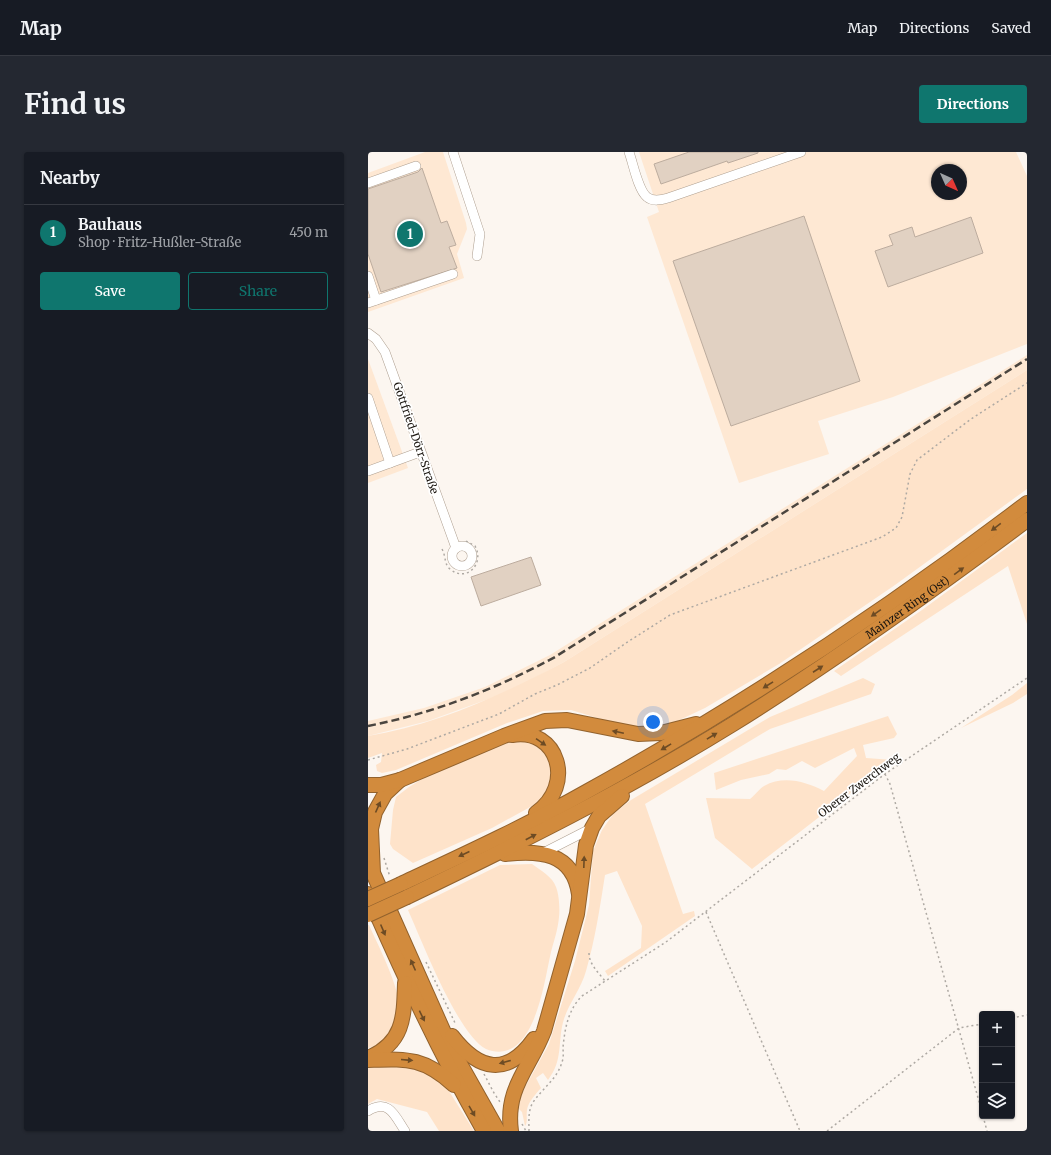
<!DOCTYPE html>
<meta charset="utf-8">
<style>
body{margin:0;font-family:Merriweather,serif;background:#242831;color:#f1f3f6}
.controls{position:absolute;right:12px;bottom:12px;display:grid;overflow:hidden;border-radius:4px;box-shadow:0 1px 3px #0004}
.controls button{width:36px;height:36px;display:grid;place-items:center;padding:0;border:0;border-bottom:1px solid #363941;background:#171b24;color:#f1f3f6;font:20px sans-serif}
.compass{position:absolute;left:563px;top:12px;width:36px;height:36px;border-radius:50%;background:#171b24;box-shadow:0 1px 3px #0004;rotate:135deg}
.you{position:absolute;left:285px;top:570px;width:14px;height:14px;margin:-10px;border:3px solid #fff;border-radius:50%;background:#1a73e8;box-shadow:0 0 0 6px #1a73e833}
.badge{display:grid;place-items:center;width:26px;height:26px;border-radius:50%;background:#0f766e;color:#fff;font-size:13px;font-weight:700}
.pin{position:absolute;translate:-50% -50%;border:2px solid #fff;box-shadow:0 1px 4px #0006}
.list{margin:0;padding:0;list-style:none}
h2{display:flex;justify-content:space-between;align-items:center;height:52px;margin:0;padding:0 16px;font-size:17px}
h2 small{font-size:13px;font-weight:400;color:#9ea1a6}
.list li{display:grid;grid-template-columns:26px 1fr auto;gap:12px;align-items:center;box-sizing:border-box;height:56px;padding:0 16px;border-top:1px solid #363941}
.list b{display:block;font-size:15px;white-space:nowrap}
.list p{margin:0;font-size:13px;white-space:nowrap;color:#9ea1a6}
.list em{font-size:13px;font-style:normal;color:#9ea1a6}
.actions{display:flex;gap:8px;padding:12px 16px}
.actions a{flex:1;padding:9px 0;border:1px solid #0f766e;border-radius:4px;text-align:center;font-size:14px;color:#0f766e}
.actions .main{background:#0f766e;color:#fff}
.icon{flex:none;width:22px;height:22px;fill:none;stroke:currentColor;stroke-width:2;stroke-linecap:round;stroke-linejoin:round}
.map{position:relative;flex:none;width:659px;height:979px;overflow:hidden;border-radius:4px}
header{display:flex;align-items:center;gap:24px;box-sizing:border-box;height:56px;padding:0 20px;background:#171b24;border-bottom:1px solid #363941}
header strong{font-size:19px}
nav{display:flex;gap:22px;margin-inline-start:auto;font-size:14px}
.intro{display:flex;align-items:center;justify-content:space-between;box-sizing:border-box;height:96px;padding:0 24px}
h1{margin:0;font-size:28px}
.button{padding:10px 18px;border-radius:4px;background:#0f766e;color:#fff;font-size:14px;font-weight:700}
main{display:flex;gap:24px;padding:0 24px}
aside{flex:1;background:#171b24;border-radius:4px;box-shadow:0 1px 3px #0004}
.map>svg:first-child{display:block}
</style>
<header>
<strong>Map</strong>
<nav><a>Map</a><a>Directions</a><a>Saved</a></nav>
</header>
<div class="intro"><h1>Find us</h1><a class="button">Directions</a></div>
<main>
<aside>
<h2>Nearby<small></small></h2>
<ul class="list">
<li><span class="badge">1</span><div><b>Bauhaus</b><p>Shop · Fritz-Hußler-Straße</p></div><em>450 m</em></li>
</ul>
<div class="actions"><a class="main">Save</a><a>Share</a></div>
</aside>
<div class="map">
<svg width="659" height="979" viewBox="0 0 659 979">
<rect width="100%" height="100%" fill="#fcf6f0"/>
<g fill="#fee8d3" fill-rule="evenodd">
<polygon points="57,0 75,0 98,71 99,77 89,102 96,126 0,160 0,21"/>
<path d="M271,0H648L659,24V192L525,245L450,269L461,302L371,331L279,65L291,60ZM569,18H593V42H569Z"/>
<polygon points="659,203 659,218 196,510 142,539 115,549 60,569 0,584 0,569 56,556 117,535 182,503"/>
<polygon points="0,207 40,316 0,331"/>
</g>
<g fill="#fee3ca">
<path d="M659,218V337L527,433L411,512L337,556L305,571L278,576L249,572L203,558L175,559L139,571L28,618L14,621L9,619L8,613L13,610L14,601L0,606V584C69,573 135,542 196,510Z"/>
<polygon points="659,381 659,472 640,414 473,524 466,519 554,458"/>
<path d="M495,526L507,532L503,542L402,577L277,652L315,762L326,759L327,764L240,824L237,819L273,796L274,774L249,719L237,723C232,755 227,788 218,819C213,837 201,851 196,867C189,889 196,907 180,928L175,921L168,926L173,936C168,942 160,950 159,958C158,964 160,970 157,974L154,960L149,955L150,948L181,892L207,809L221,753L225,699L234,678L246,661L263,648L402,565Z"/>
<polygon points="659,531 659,542 645,551 593,576 644,543"/>
<path d="M520,564L529,582L526,586L495,593L498,606L525,608L384,717L347,686L338,646L382,647C387,643 391,637 396,634C416,623 438,630 456,639L489,604L486,596L447,616L434,609L418,618L409,617L401,622L373,628L348,638L346,621Z"/>
<polygon points="161,588 181,601 186,629 176,645 164,654 124,676 45,711 25,697 22,692 25,658 28,645 41,635 67,619 97,607 144,589"/>
<path d="M164,712C172,718 185,725 188,735C191,742 192,757 191,765C190,777 186,789 183,800C177,827 171,871 151,891C142,900 130,902 118,897C90,883 54,789 40,758L132,713Z"/>
<path d="M0,773H1C10,793 31,834 31,854C30,873 18,892 0,896Z"/>
<polygon points="31,910 74,928 106,979 71,979 59,960 9,947 0,952 0,912"/>
</g>
<g fill="#e1d1c2" stroke="#bcac9e">
<polygon points="321,0 390,0 390,1 360,11 359,9 293,32 286,12"/>
<polygon points="54,16 73,71 79,69 88,93 81,95 89,116 13,140 0,102 0,37 50,20"/>
<polygon points="436,64 492,229 363,274 305,109"/>
<polygon points="603,65 615,101 520,135 507,99 525,93 521,83 544,75 547,85"/>
<polygon points="163,405 173,433 113,454 103,425"/>
</g>
<g fill="none" stroke-linecap="round" stroke-linejoin="round">
<g stroke="#ae9f90" stroke-width="10">
<g id="minor">
<polyline points="85,0 112,82 109,104"/>
<path d="M261,0C265,11 270,38 279,45C285,50 293,48 300,46L433,0"/>
<polyline points="0,31 48,14"/>
<polyline points="0,124 8,148"/>
<polyline points="0,151 85,122"/>
<polyline points="0,181 8,187 17,200 88,396"/>
<polyline points="0,246 22,311"/>
<polyline points="0,319 52,300"/>
<circle cx="94" cy="404" r="10"/>
<polyline points="175,701 224,676"/>
<path d="M0,959C21,946 27,964 37,979"/>
</g>
</g>
<g stroke="#92622d" stroke-width="16">
<g id="highway">
<path d="M144,583C190,575 208,633 168,661"/>
<polyline points="32,628 17,642 7,660 3,677 5,721 82,894 130,979"/>
<polyline points="0,633 13,633 32,628 136,584 177,569 199,568 270,582 293,581 328,572"/>
<path d="M137,702C171,698 205,700 211,742"/>
<path d="M33,732C95,703 158,674 218,640C372,555 519,458 659,351"/>
<path d="M0,742C35,823 72,902 116,979"/>
<path id="s1" d="M39,745C150,692 260,637 365,572C466,509 563,440 659,368"/>
<path d="M84,884C111,919 139,925 166,887"/>
<path d="M0,906C36,891 36,865 37,831"/>
<path d="M0,908C39,907 55,905 86,933"/>
<path d="M143,979C137,936 162,916 176,879L209,762L218,693L224,676L231,664L254,644"/>
</g>
</g>
<g stroke="#aea9a3" stroke-width="1.5" stroke-dasharray="2 3" stroke-linecap="butt">
<path d="M74,397C78,404 76,412 82,417C98,431 117,412 107,394L96,388"/>
<polyline points="0,608 39,597 131,562 167,542 189,533 222,516 258,491 302,463 514,385 528,376 534,365 542,322 549,308 603,267 659,231"/>
<polyline points="517,622 522,632 614,960"/>
<polyline points="16,706 22,725"/>
<polyline points="338,760 432,979"/>
<path d="M221,801C221,812 230,820 237,829"/>
<polyline points="58,810 88,873"/>
<polyline points="644,866 659,863"/>
<polyline points="116,922 126,941 132,950"/>
<polyline points="615,964 619,979"/>
<polyline points="154,972 158,979"/>
<path d="M161,979C161,970 160,960 164,952C173,937 189,928 194,910C196,905 195,900 195,895C197,876 200,858 214,844L298,790L517,622L659,526"/>
<polyline points="459,979 591,876 614,872"/>
</g>
<use href="#minor" stroke="#fff" stroke-width="9"/>
<use href="#highway" stroke="#d28b3d" stroke-width="14"/>
<path stroke="#4a453f" stroke-width="2.5" stroke-dasharray="8 4" stroke-linecap="butt" d="M0,574C66,561 128,537 187,505L659,207"/>
<g stroke="#92622d" stroke-width="16" stroke-linecap="butt">
<g id="highway-bridge">
<polyline points="0,747 33,732"/>
<polyline points="0,763 39,745"/>
</g>
</g>
<use href="#highway-bridge" stroke="#d28b3d" stroke-width="14"/>
</g>
<defs><path id="oneway-solid" d="M-6-.8H1V-3.2L6.5 0L1 3.2V.8H-6Z"/></defs>
<g fill="#6d4b24">
<use href="#oneway-solid" transform="translate(628 375) rotate(143)"/>
<use href="#oneway-solid" transform="translate(591 419) rotate(-36)"/>
<use href="#oneway-solid" transform="translate(508 461) rotate(145)"/>
<use href="#oneway-solid" transform="translate(450 517) rotate(-33)"/>
<use href="#oneway-solid" transform="translate(400 533) rotate(148)"/>
<use href="#oneway-solid" transform="translate(250 580) rotate(-168)"/>
<use href="#oneway-solid" transform="translate(344 584) rotate(-31)"/>
<use href="#oneway-solid" transform="translate(173 590) rotate(34)"/>
<use href="#oneway-solid" transform="translate(298 595) rotate(149)"/>
<use href="#oneway-solid" transform="translate(10 655) rotate(-66)"/>
<use href="#oneway-solid" transform="translate(163 685) rotate(-28)"/>
<use href="#oneway-solid" transform="translate(96 702) rotate(155)"/>
<use href="#oneway-solid" transform="translate(216 710) rotate(-88)"/>
<use href="#oneway-solid" transform="translate(15 778) rotate(67)"/>
<use href="#oneway-solid" transform="translate(45 813) rotate(-114)"/>
<use href="#oneway-solid" transform="translate(54 864) rotate(64)"/>
<use href="#oneway-solid" transform="translate(39 908) rotate(5)"/>
<use href="#oneway-solid" transform="translate(137 910) rotate(165)"/>
<use href="#oneway-solid" transform="translate(104 959) rotate(60)"/>
</g>
<g text-anchor="middle" stroke-width="3.5" stroke-linejoin="round" paint-order="stroke">
<g font-size="11" fill="#1b1610" stroke="#fff">
<text transform="translate(48 286) rotate(71)" y="4">Gottfried-Dörr-Straße</text>
<text dy="4" stroke="none"><textPath href="#s1" startOffset="579">Mainzer Ring (Ost)</textPath></text>
<text transform="translate(491 633) rotate(-37)" y="4">Oberer Zwerchweg</text>
</g>
</g>
</svg>
<div class="controls">
<button>+</button>
<button>−</button>
<button><svg class="icon" aria-label="layers" viewBox="0 0 24 24"><path d="M12 4l9 5-9 5-9-5zM3 14l9 5 9-5"/></svg></button>
</div>
<svg class="compass" viewBox="-18 -18 36 36"><path d="M0-13l5 13h-10z" fill="#e53935"/><path d="M0 13l5-13h-10z" fill="#9ea1a6"/></svg>
<div class="you"></div>
<div class="pin badge" style="left:42px;top:82px">1</div>
</div>
</main>
